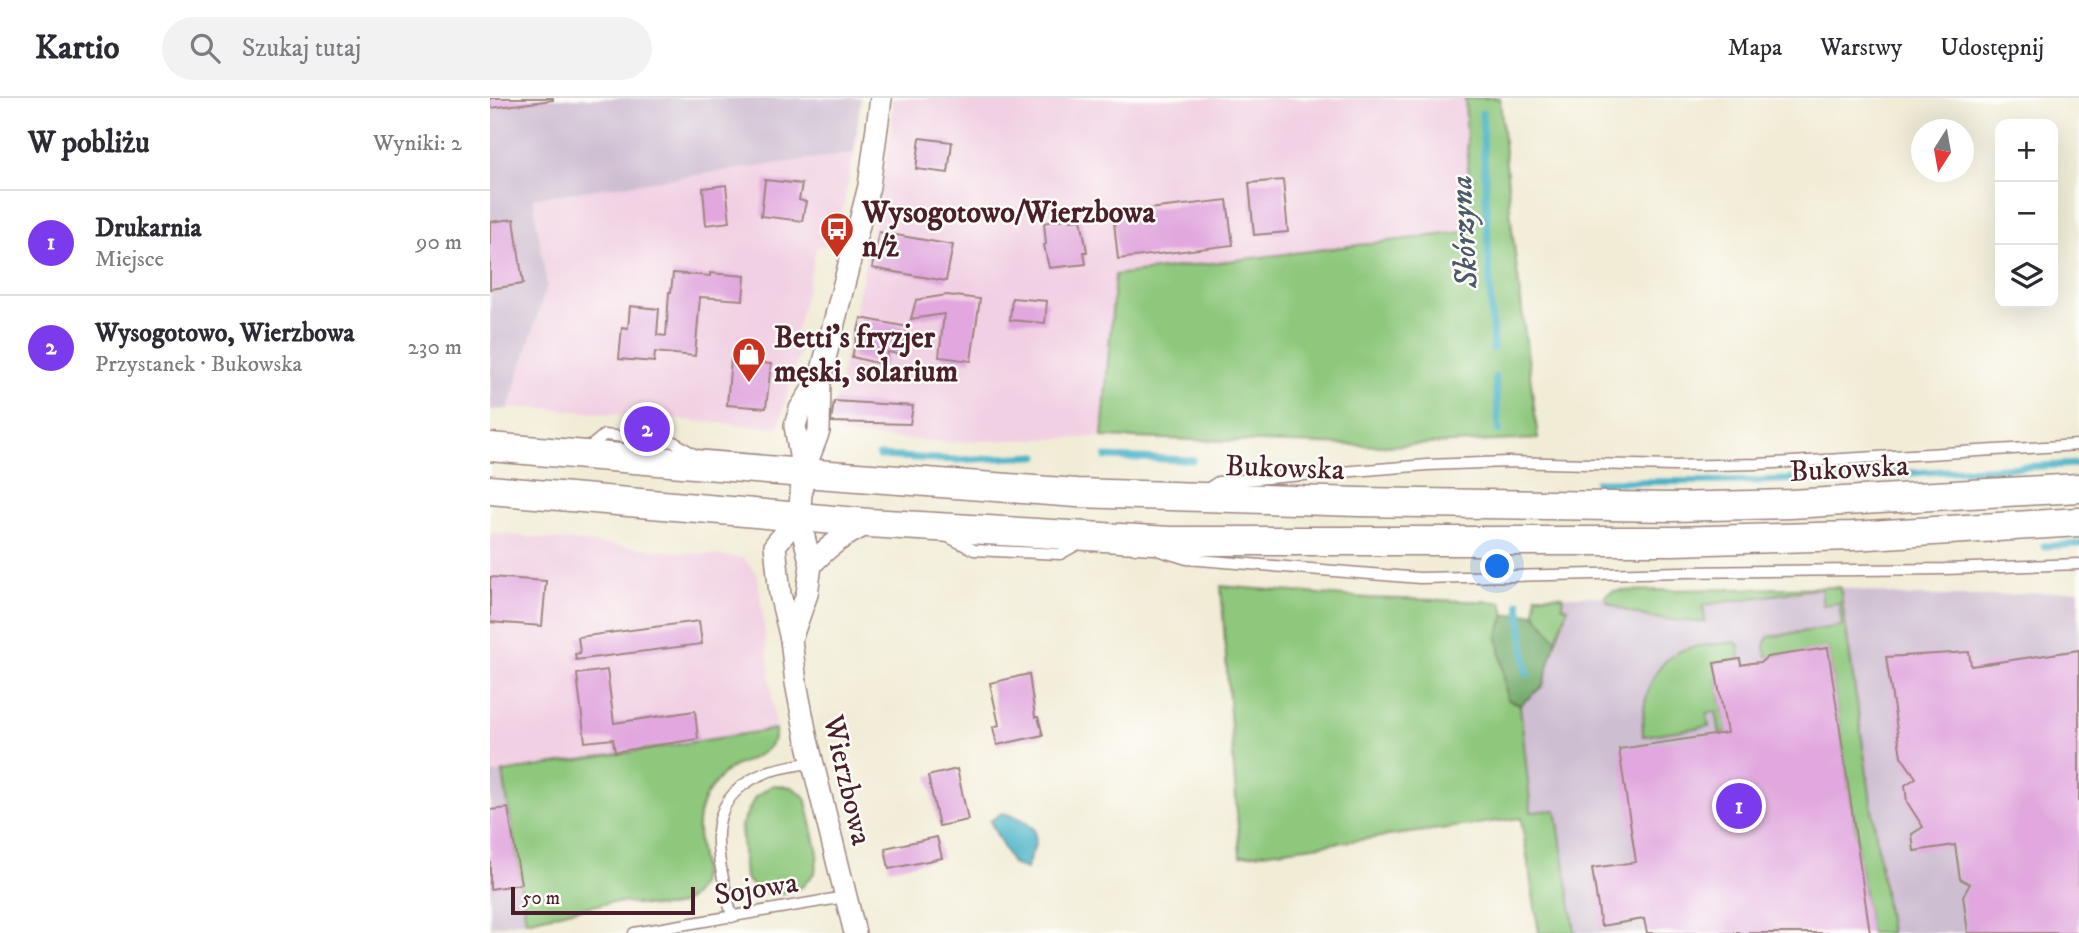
<!DOCTYPE html>
<html lang="pl">
<meta charset="utf-8">
<style>
body{margin:0;font-family:"IM FELL DW Pica",serif;background:#f2f2f3;color:#2b2b33}
.controls{position:absolute;right:21px;top:21px;display:grid;overflow:hidden;border-radius:14px;box-shadow:0 7px 28px #0002}
.controls button{width:63px;height:63px;display:grid;place-items:center;padding:0;border:0;border-bottom:2px solid #e1e1e2;background:#fff;color:#2b2b33;font:35px sans-serif}
.compass{position:absolute;left:1421px;top:21px;width:63px;height:63px;border-radius:50%;background:#fff;box-shadow:0 7px 28px #0002;rotate:191deg}
.scale{position:absolute;left:21px;bottom:18px;width:184px;box-sizing:border-box;padding-left:7px;border:4px solid #4a1f2b;border-top:0;font-size:19px;line-height:24px;white-space:nowrap;color:#4a1f2b;-webkit-text-stroke:5px #fdfcf7;paint-order:stroke}
.you{position:absolute;left:1008px;top:469px;width:24px;height:24px;margin:-18px;border:5px solid #fff;border-radius:50%;background:#1a73e8;box-shadow:0 0 0 10px #1a73e833}
.badge{display:grid;place-items:center;width:46px;height:46px;border-radius:50%;background:#7c3aed;color:#fff;font-size:23px;font-weight:700}
.pin{position:absolute;translate:-50% -50%;border:4px solid #fff;box-shadow:0 2px 7px #0006}
.list{margin:0;padding:0;list-style:none}
h2{display:flex;justify-content:space-between;align-items:center;height:91px;margin:0;padding:0 28px;font-size:30px}
h2 small{font-size:23px;font-weight:400;color:#7c7c81}
.list li{display:grid;grid-template-columns:46px 1fr auto;gap:21px;align-items:center;box-sizing:border-box;height:105px;padding:0 28px;border-top:2px solid #e1e1e2}
.list b{display:block;font-size:26px;white-space:nowrap}
.list p{margin:0;font-size:23px;white-space:nowrap;color:#7c7c81}
.list em{font-size:23px;font-style:normal;color:#7c7c81}
.icon{flex:none;width:38px;height:38px;fill:none;stroke:currentColor;stroke-width:2;stroke-linecap:round;stroke-linejoin:round}
.map{position:relative;flex:none;width:1589px;height:835px;overflow:hidden}
header{display:flex;align-items:center;gap:42px;box-sizing:border-box;height:98px;padding:0 35px;background:#fff;border-bottom:2px solid #e1e1e2}
header strong{font-size:33px}
nav{display:flex;gap:38px;margin-inline-start:auto;font-size:24px}
.search{width:490px;height:63px;background:#f2f2f3;display:flex;align-items:center;gap:18px;box-sizing:border-box;padding:0 24px;border-radius:38px;color:#7c7c81;font-size:26px}
main{display:flex}
aside{flex:1;background:#fff}
.map>svg:first-child{display:block}
</style>
<header>
<strong>Kartio</strong>
<div class="search"><svg class="icon" aria-label="search" viewBox="0 0 24 24"><circle cx="10" cy="10" r="6"/><path d="M15 15l6 6"/></svg>Szukaj tutaj</div>
<nav><a>Mapa</a><a>Warstwy</a><a>Udostępnij</a></nav>
</header>
<main>
<aside>
<h2>W pobliżu<small>Wyniki: 2</small></h2>
<ul class="list">
<li><span class="badge">1</span><div><b>Drukarnia</b><p>Miejsce</p></div><em>90 m</em></li>
<li><span class="badge">2</span><div><b>Wysogotowo, Wierzbowa</b><p>Przystanek · Bukowska</p></div><em>230 m</em></li>
</ul>
</aside>
<div class="map">
<svg width="1589" height="835" viewBox="0 0 1589 835">
<rect width="100%" height="100%" fill="#fdfcf7"/>
<filter id="ink" filterUnits="userSpaceOnUse"><feTurbulence type="fractalNoise" baseFrequency=".0143" numOctaves="2"/><feDisplacementMap in="SourceGraphic" scale="14" xChannelSelector="R" yChannelSelector="G"/><feConvolveMatrix kernelMatrix="1 2 1 2 8 2 1 2 1" color-interpolation-filters="sRGB"/></filter>
<filter id="wash" filterUnits="userSpaceOnUse"><feTurbulence type="fractalNoise" baseFrequency=".00686" numOctaves="4" result="noise"/><feDisplacementMap in="SourceGraphic" scale="28" xChannelSelector="R" yChannelSelector="G"/><feGaussianBlur stdDeviation="1.57" result="paint"/><feColorMatrix in="noise" values="0 0 0 0 0 0 0 0 0 0 0 0 0 0 0 0 0 1.4 0 .05"/><feComposite in="paint" operator="in"/></filter>
<g filter="url(#wash)">
<rect width="100%" height="100%" fill="#f1ecd6"/>
<g fill="#f1d0e3">
<polygon points="403,0 975,0 982,133 625,177 612,339 459,344 351,337 341,324 392,87 402,26"/>
<polygon points="364,55 346,146 327,149 306,234 313,242 288,330 48,310 18,311 57,189 43,100"/>
<polygon points="0,435 254,460 268,478 286,631 0,676"/>
</g>
<g fill="#cebed1">
<polygon points="0,0 371,0 364,55 43,100 57,188 18,311 0,312"/>
<polygon points="1350,489 1411,498 1500,498 1589,492 1589,835 1085,835 1066,713 1041,715 1018,517 1045,515 1056,498 1115,498"/>
<polygon points="13,674 36,823 0,829 0,676"/>
</g>
<g fill="#8ec87d" stroke="#6c7454" stroke-width="2">
<polygon points="975,0 1010,0 1022,131 1048,341 895,348 612,339 625,177 981,133"/>
<polygon points="731,488 878,500 1012,504 1015,517 1008,538 1017,601 1030,607 1041,714 1066,712 1085,835 1049,835 1031,720 750,758"/>
<path d="M1350,489L1400,835H1380L1338,551L1277,559L1275,548L1278,539L1352,528L1349,505L1333,507L1331,490L1213,507L1215,524C1175,522 1153,522 1117,504L1115,498L1123,493Z"/>
<polygon points="1046,497 1073,498 1072,508 1078,510 1066,542 1045,515"/>
<path d="M1245,544L1249,547L1250,561L1224,565L1237,635L1230,636L1226,613L1217,615L1219,628L1153,638C1151,609 1159,571 1186,555C1201,546 1228,547 1245,544Z"/>
<path d="M286,631C284,657 259,660 241,670C233,675 227,682 222,689C203,712 207,738 212,765C215,787 201,808 177,809C158,810 138,802 119,805C91,809 64,817 36,823L13,674Z"/>
<polygon points="283,687 302,689 315,699 328,755 325,774 312,789 291,796 267,792 255,780 251,728 265,699"/>
</g>
<polygon fill="#72ac6c" stroke="#5e664c" stroke-width="2" points="1045,515 1066,542 1053,588 1030,607 1017,601 1008,538 1015,517"/>
<polygon fill="#49b3c7" stroke="#4a6979" stroke-width="2" points="512,715 529,720 544,731 546,744 536,771 522,766 500,723"/>
<g fill="none" stroke-linecap="round" stroke-linejoin="round">
<g stroke="#49b3c7" stroke-width="7">
<polyline points="992,15 1003,250"/>
<polyline points="1005,279 1009,333"/>
<polyline points="389,358 467,362 547,358"/>
<polyline points="616,359 703,362"/>
<polyline points="1107,384 1267,383 1589,366"/>
<polyline points="1554,448 1589,446"/>
<polyline points="1029,505 1037,576"/>
</g>
</g>
<g id="blocks">
<g fill="#e1a7de">
<polygon points="0,0 63,0 63,2 0,10"/>
<polygon points="430,40 462,44 458,75 426,71"/>
<polygon points="275,82 312,86 309,102 316,104 312,123 271,118"/>
<polygon points="793,82 798,134 764,137 759,85"/>
<polygon points="236,87 240,124 216,127 213,90"/>
<polygon points="737,102 743,147 628,161 623,115"/>
<polygon points="579,120 579,122 591,121 597,154 594,154 596,166 559,170 554,147 556,146 554,125"/>
<polygon points="24,121 33,186 0,191 0,124"/>
<polygon points="389,134 463,147 456,183 382,170"/>
<polygon points="183,175 220,178 220,175 255,178 253,202 210,199 205,258 165,254 164,264 129,261 132,229 138,230 140,208 169,211 167,237 176,238 179,194 181,194"/>
<polygon points="457,197 490,201 481,263 449,259 454,216 421,221 426,202"/>
<polygon points="522,200 557,203 555,225 520,222"/>
<polygon points="371,220 418,229 412,257 398,254 395,267 362,259"/>
<polygon points="241,261 281,266 276,310 237,307"/>
<polygon points="344,303 423,308 420,326 341,324"/>
<polygon points="0,479 56,483 52,528 0,524"/>
<polygon points="209,523 212,546 86,562 85,556 90,555 88,539"/>
<polygon points="1338,550 1380,835 1157,835 1154,821 1111,828 1102,770 1146,764 1129,651 1237,635 1224,565 1250,561 1251,567 1261,565 1271,564 1277,559"/>
<polygon points="1589,552 1589,835 1478,835 1473,798 1480,786 1470,781 1465,747 1424,753 1422,736 1433,729 1417,704 1415,687 1426,680 1411,658 1396,559 1479,554 1481,568"/>
<polygon points="117,572 124,625 205,613 208,641 125,654 123,641 95,644 87,576"/>
<polygon points="539,576 545,619 548,619 553,637 507,647 503,629 509,627 500,585"/>
<polygon points="467,671 478,722 449,728 438,678"/>
<polygon points="18,710 31,786 0,791 0,712"/>
<polygon points="447,739 452,760 399,771 395,750"/>
</g>
</g>
</g>
<g filter="url(#ink)">
<use href="#blocks" fill-opacity="0" stroke="#9e8680" stroke-width="2"/>
<g fill="none" stroke-linecap="round" stroke-linejoin="round">
<g stroke="#9e8680" stroke-width="13">
<g id="service">
<polyline points="96,352 114,337 184,344 207,358"/>
<polyline points="714,393 728,384 937,367 1018,364 1184,368 1267,366 1589,347"/>
<polyline points="458,439 484,452 570,456 590,445"/>
<polyline points="670,453 697,461 930,480 1194,474 1455,471 1589,466"/>
<path d="M242,819C229,760 205,700 280,673C293,669 308,667 322,664"/>
<polyline points="144,835 355,799"/>
</g>
</g>
<g stroke="#9e8680" stroke-width="24">
<g id="minor">
<polyline points="313,375 329,333 330,280 379,88 391,0"/>
<polyline points="309,419 285,447 290,496 301,541 306,585 317,642 365,835"/>
<path d="M321,467C338,448 354,437 378,426"/>
<polyline points="301,541 317,496 321,467 309,419 313,375 305,328 310,311 330,280"/>
</g>
</g>
<g stroke="#9e8680" stroke-width="31">
<g id="secondary">
<polyline points="0,349 313,375 587,395 868,404 1182,409 1300,406 1589,390"/>
<polyline points="0,392 379,425 680,443 1184,443 1363,438 1589,424"/>
</g>
</g>
<use href="#service" stroke="#fff" stroke-width="10"/>
<use href="#minor" stroke="#fff" stroke-width="21"/>
<use href="#secondary" stroke="#fff" stroke-width="28"/>
</g>
</g>
<defs>
<g id="bus-pin" transform="scale(1.75)"><path d="M0 17L-7.5 6A9.5 9.5 0 1 1 7.5 6Z" fill="#c8321e" stroke="#fdfcf7"/><path d="M-5-6H5V4H4V6H2V4H-2V6H-4V4H-5ZM-3.5-4V0h7V-4ZM-3.5 1.2v1.5H-2V1.2ZM2 1.2v1.5H3.5V1.2Z" fill="#fff"/></g>
<g id="shop-pin" transform="scale(1.75)"><path d="M0 17L-7.5 6A9.5 9.5 0 1 1 7.5 6Z" fill="#c8321e" stroke="#fdfcf7"/><path d="M-5-2.5h2.3a2.7 3.5 0 0 1 5.4 0H5L5.5 6h-11ZM-1.5-2.5h3a1.5 2.3 0 0 0-3 0Z" fill="#fff"/></g>
</defs>
<g fill-rule="evenodd">
<use href="#bus-pin" x="347" y="131"/>
<use href="#shop-pin" x="259" y="256"/>
</g>
<g text-anchor="middle" stroke-width="5" stroke-linejoin="round" paint-order="stroke">
<g font-size="30" font-weight="bold" fill="#4a1f2b" stroke="#fdfcf7" text-anchor="start">
<text x="372" y="124">Wysogotowo/Wierzbowa<tspan x="372" dy="34">n/ż</tspan></text>
<text x="284" y="249">Betti's fryzjer<tspan x="284" dy="34">męski, solarium</tspan></text>
</g>
<g font-size="30" fill="#4a1f2b" stroke="#fdfcf7">
<text transform="translate(795 369) rotate(2)" y="10">Bukowska</text>
<text transform="translate(1359 370) rotate(-3)" y="10">Bukowska</text>
<text transform="translate(358 682) rotate(77)" y="10">Wierzbowa</text>
<text transform="translate(266 790) rotate(-9)" y="10">Sojowa</text>
</g>
<g font-size="32" font-style="italic" fill="#4a5a69" stroke="#fdfcf7">
<text transform="translate(973 134) rotate(-93)" y="11">Skórzyna</text>
</g>
</g>
</svg>
<div class="controls">
<button>+</button>
<button>−</button>
<button><svg class="icon" aria-label="layers" viewBox="0 0 24 24"><path d="M12 4l9 5-9 5-9-5zM3 14l9 5 9-5"/></svg></button>
</div>
<svg class="compass" viewBox="-18 -18 36 36"><path d="M0-13l5 13h-10z" fill="#e53935"/><path d="M0 13l5-13h-10z" fill="#7c7c81"/></svg>
<div class="scale">50 m</div>
<div class="you"></div>
<div class="pin badge" style="left:1249px;top:708px">1</div>
<div class="pin badge" style="left:157px;top:331px">2</div>
</div>
</main>
